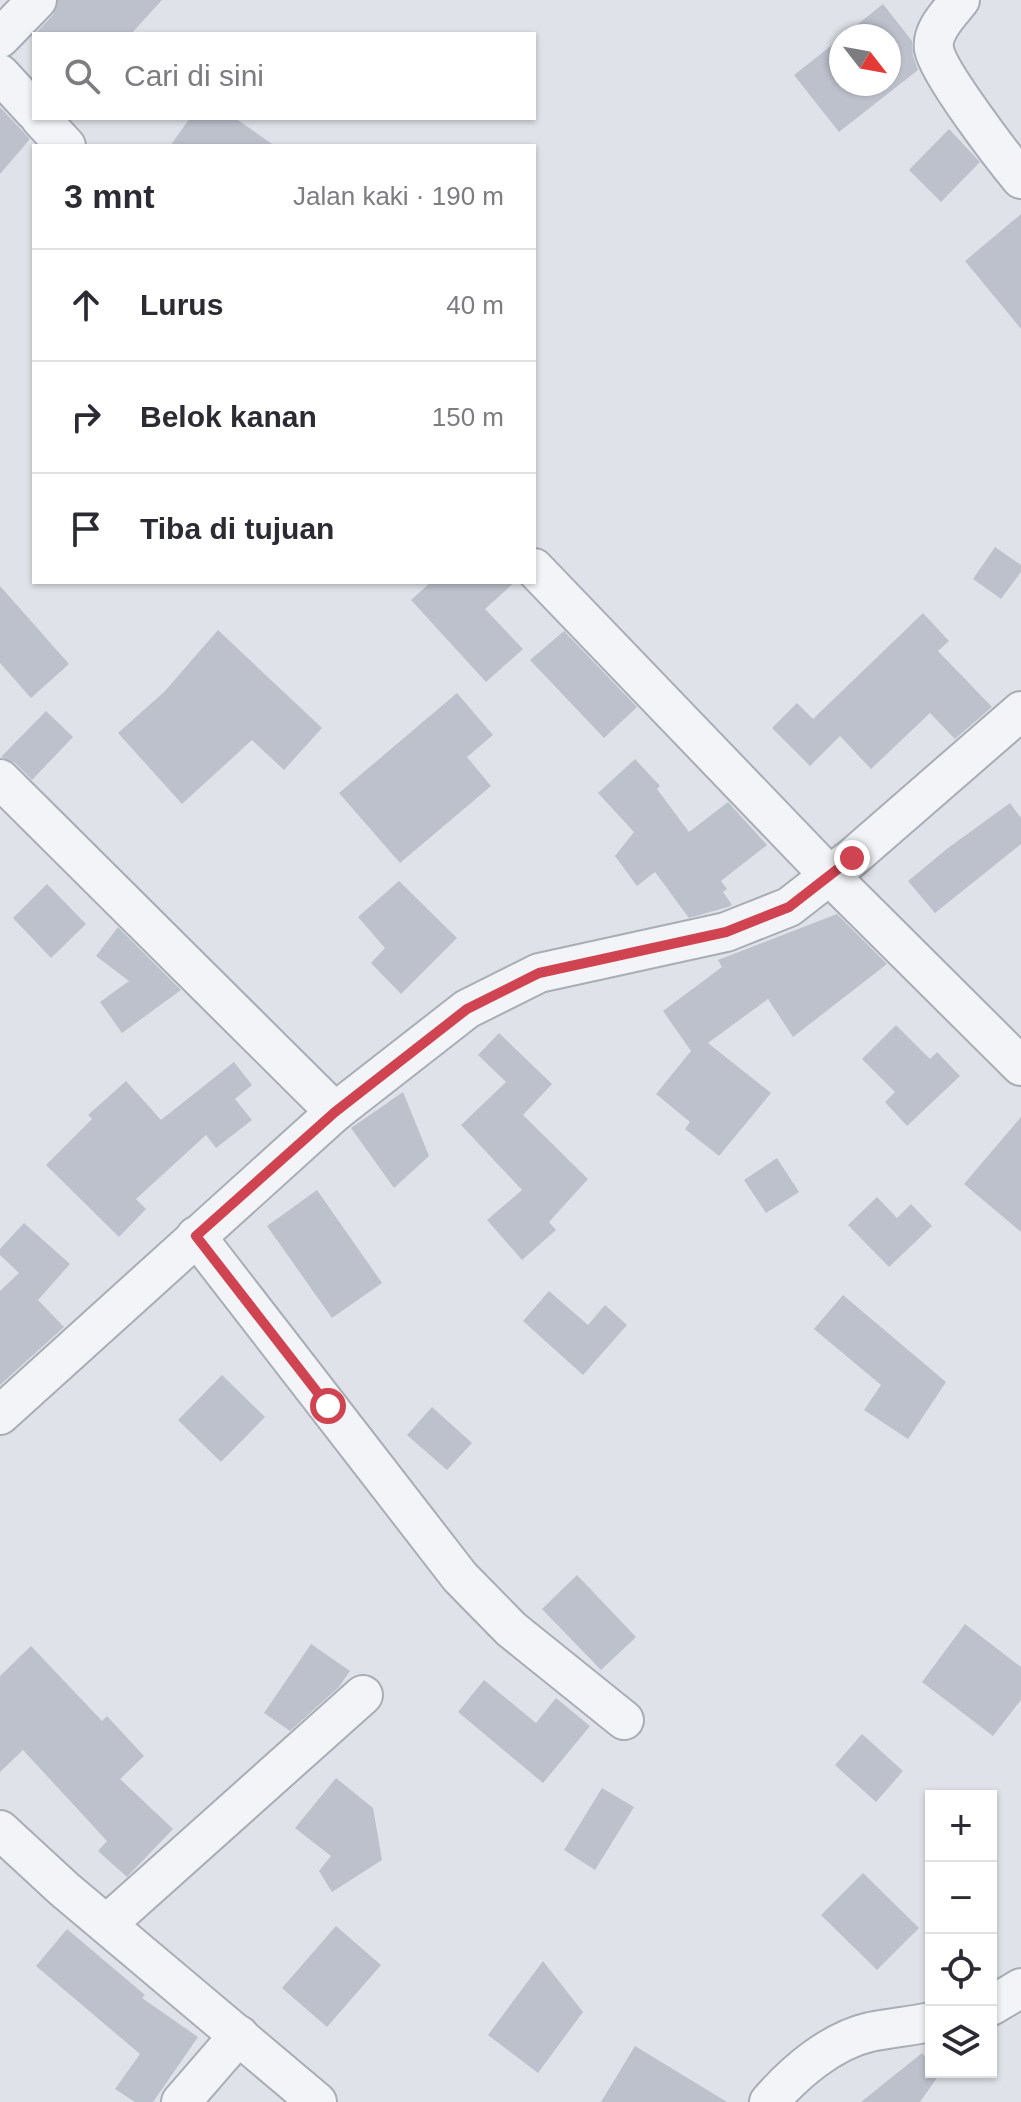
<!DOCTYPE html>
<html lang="id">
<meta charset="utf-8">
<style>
body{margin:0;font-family:Helvetica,sans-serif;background:#f7f7f7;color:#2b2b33}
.controls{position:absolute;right:24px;bottom:24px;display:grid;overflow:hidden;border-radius:0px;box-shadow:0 2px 6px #0004}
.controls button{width:72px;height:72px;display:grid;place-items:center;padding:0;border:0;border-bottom:2px solid #e1e1e2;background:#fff;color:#2b2b33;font:40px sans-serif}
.compass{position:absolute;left:829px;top:24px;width:72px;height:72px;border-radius:50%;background:#fff;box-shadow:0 2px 6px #0004;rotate:121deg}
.stop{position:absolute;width:24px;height:24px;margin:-18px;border:6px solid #cf4450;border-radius:50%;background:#fff}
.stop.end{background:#cf4450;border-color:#fff;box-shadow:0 2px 8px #0008}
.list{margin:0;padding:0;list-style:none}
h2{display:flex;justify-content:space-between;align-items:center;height:104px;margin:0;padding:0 32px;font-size:34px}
h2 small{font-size:26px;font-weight:400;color:#7c7c81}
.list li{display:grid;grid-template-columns:52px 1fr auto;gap:24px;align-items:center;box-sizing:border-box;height:112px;padding:0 32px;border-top:2px solid #e1e1e2}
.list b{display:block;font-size:30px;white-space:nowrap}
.list em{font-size:26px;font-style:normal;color:#7c7c81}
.icon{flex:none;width:44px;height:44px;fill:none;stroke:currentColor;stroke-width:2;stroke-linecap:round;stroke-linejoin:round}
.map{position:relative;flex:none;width:1021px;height:2102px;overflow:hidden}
.search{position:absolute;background:#fff;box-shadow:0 2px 6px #0004;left:32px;top:32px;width:504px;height:88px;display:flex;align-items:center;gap:20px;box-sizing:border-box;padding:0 28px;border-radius:0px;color:#7c7c81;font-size:30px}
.panel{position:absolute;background:#fff;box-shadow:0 2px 6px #0004;left:32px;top:144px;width:504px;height:440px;border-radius:0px}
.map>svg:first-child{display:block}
</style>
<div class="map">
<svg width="1021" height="2102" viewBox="0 0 1021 2102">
<rect width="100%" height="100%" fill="#dfe3e9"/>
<g fill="#bdc1cc">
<polygon points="58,0 162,0 131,34 35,34 53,15"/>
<polygon points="883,4 912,41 913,56 918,70 839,132 794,75 841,38 841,84 889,84 889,36 843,36"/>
<polygon points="0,107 30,139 0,174"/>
<polygon points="190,118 235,118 275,146 170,146"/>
<polygon points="949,129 980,162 941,202 909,170"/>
<polygon points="1021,214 1021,329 965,261"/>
<polygon points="995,547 1021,565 1021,572 1001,599 973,579"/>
<polygon points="431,582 515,582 485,609 523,649 486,682 411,600"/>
<polygon points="0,586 69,664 31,698 0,663"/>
<polygon points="923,613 949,641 938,651 992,707 955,739 930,713 871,769 840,736 810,766 772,728 797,703 813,719"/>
<polygon points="218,630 322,728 284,770 252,740 182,804 118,733 164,692"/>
<polygon points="564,631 637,707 604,738 530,660"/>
<polygon points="457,693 493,735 467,757 491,786 400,863 339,793"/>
<polygon points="46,711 73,737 32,780 15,763 1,757"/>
<polygon points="635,759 660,786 657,789 689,832 728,802 767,845 721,881 727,889 723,892 732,905 728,907 689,918 655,872 637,886 615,856 634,832 598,793"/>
<polygon points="1010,803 1021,818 1021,844 935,913 908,881 948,848"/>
<polygon points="399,881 457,938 401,994 371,963 385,948 358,917"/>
<polygon points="47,884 86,924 51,958 13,918"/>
<polygon points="837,914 887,964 793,1037 768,999 708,1043 771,1093 719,1156 685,1129 690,1122 656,1094 691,1051 663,1011 722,967 718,960"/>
<polygon points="118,927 181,990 122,1033 100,1002 129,981 96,956"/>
<polygon points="896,1025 930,1059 937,1052 960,1076 907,1126 885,1102 895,1092 862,1059"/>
<polygon points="499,1033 552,1084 523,1115 588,1179 549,1222 556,1230 522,1260 487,1220 522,1190 461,1125 506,1082 478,1055"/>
<polygon points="234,1062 252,1085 235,1099 252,1120 216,1148 206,1135 136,1199 146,1209 119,1237 46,1165 92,1119 88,1115 126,1081 161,1120"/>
<polygon points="403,1092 429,1156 394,1188 351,1128"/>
<polygon points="1021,1117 1021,1232 964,1184"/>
<polygon points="777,1158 799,1192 766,1213 744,1180"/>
<polygon points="317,1190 382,1283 332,1318 267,1226"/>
<polygon points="877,1197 897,1218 911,1204 932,1226 889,1267 848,1225"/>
<polygon points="24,1223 70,1264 38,1300 64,1327 0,1385 0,1291 19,1273 0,1255 0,1249"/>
<polygon points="549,1291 588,1325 605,1305 627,1325 583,1375 523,1321"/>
<polygon points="843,1295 946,1382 908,1439 864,1410 881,1385 814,1329"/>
<polygon points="222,1375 265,1417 221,1462 178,1420"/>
<polygon points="432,1407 472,1443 447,1470 407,1435"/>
<polygon points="577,1575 636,1637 601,1670 542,1609"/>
<polygon points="965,1624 1021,1667 1021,1700 993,1736 922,1682"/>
<polygon points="311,1644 350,1671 339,1687 290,1731 264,1713"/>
<polygon points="31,1646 102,1721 107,1716 144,1756 120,1779 173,1829 127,1877 98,1851 107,1841 23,1750 0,1772 0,1676"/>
<polygon points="484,1680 536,1723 556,1698 590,1726 543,1783 458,1712"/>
<polygon points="862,1734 903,1771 876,1802 835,1765"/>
<polygon points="336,1778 373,1808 382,1860 332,1892 319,1871 331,1856 295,1828"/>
<polygon points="602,1788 634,1807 595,1870 564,1850"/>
<polygon points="863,1873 919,1928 877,1970 821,1915"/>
<polygon points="336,1926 381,1965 327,2027 282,1988"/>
<polygon points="67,1929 145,1995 142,1998 198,2037 153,2102 135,2102 115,2089 140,2054 36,1966"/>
<polygon points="543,1961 583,2012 538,2073 488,2035"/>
<polygon points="635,2046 727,2102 601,2102"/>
<polygon points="922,2053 931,2064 931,2072 939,2075 920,2102 861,2102"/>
</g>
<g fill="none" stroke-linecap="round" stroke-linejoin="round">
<g stroke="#a8adb6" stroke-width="42">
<g id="street">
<path d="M960,0C950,13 931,30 934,49C938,73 1003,157 1021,179"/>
<polyline points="0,38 37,0"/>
<polyline points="0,74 34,111"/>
<polyline points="40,118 66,146"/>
<polyline points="534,568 829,875 1021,1066"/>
<polyline points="0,779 335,1112"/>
<polyline points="196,1236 460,1577 511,1629 624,1720"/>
<polyline points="0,1415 335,1112 467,1009 539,973 726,932 789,907 852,858 1021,711"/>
<polyline points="0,1830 64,1889 317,2102"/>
<polyline points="107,1924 363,1695"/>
<polyline points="991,2006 1021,1988"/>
<polyline points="181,2102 239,2035"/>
<path d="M769,2102C795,2072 831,2041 870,2032C890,2028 911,2026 931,2022"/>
</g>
</g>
<use href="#street" stroke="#f2f4f7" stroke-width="38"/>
</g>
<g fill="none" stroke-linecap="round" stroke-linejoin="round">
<polyline stroke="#cf4450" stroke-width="10" points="328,1406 196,1236 335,1112 467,1009 539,973 726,932 789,907 852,858"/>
</g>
</svg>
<div class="controls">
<button>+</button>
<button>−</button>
<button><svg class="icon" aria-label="locate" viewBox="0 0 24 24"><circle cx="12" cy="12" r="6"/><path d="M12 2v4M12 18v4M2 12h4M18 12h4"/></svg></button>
<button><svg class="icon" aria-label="layers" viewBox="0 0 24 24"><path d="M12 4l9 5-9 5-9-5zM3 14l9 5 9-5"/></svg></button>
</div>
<svg class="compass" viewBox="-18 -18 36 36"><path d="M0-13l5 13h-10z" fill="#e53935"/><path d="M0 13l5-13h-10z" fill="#7c7c81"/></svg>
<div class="stop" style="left:328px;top:1406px"></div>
<div class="stop end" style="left:852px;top:858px"></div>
<div class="search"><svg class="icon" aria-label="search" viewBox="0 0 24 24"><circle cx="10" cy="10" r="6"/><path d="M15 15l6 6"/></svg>Cari di sini</div>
<section class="panel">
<h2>3 mnt<small>Jalan kaki · 190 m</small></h2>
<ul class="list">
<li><svg class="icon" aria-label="ahead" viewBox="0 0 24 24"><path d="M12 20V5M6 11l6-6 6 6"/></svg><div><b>Lurus</b></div><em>40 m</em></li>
<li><svg class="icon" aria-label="right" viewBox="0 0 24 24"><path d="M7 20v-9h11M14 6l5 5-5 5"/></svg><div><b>Belok kanan</b></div><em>150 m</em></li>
<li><svg class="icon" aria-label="arrive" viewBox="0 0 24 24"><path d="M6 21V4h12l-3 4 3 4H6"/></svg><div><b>Tiba di tujuan</b></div></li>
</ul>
</section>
</div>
